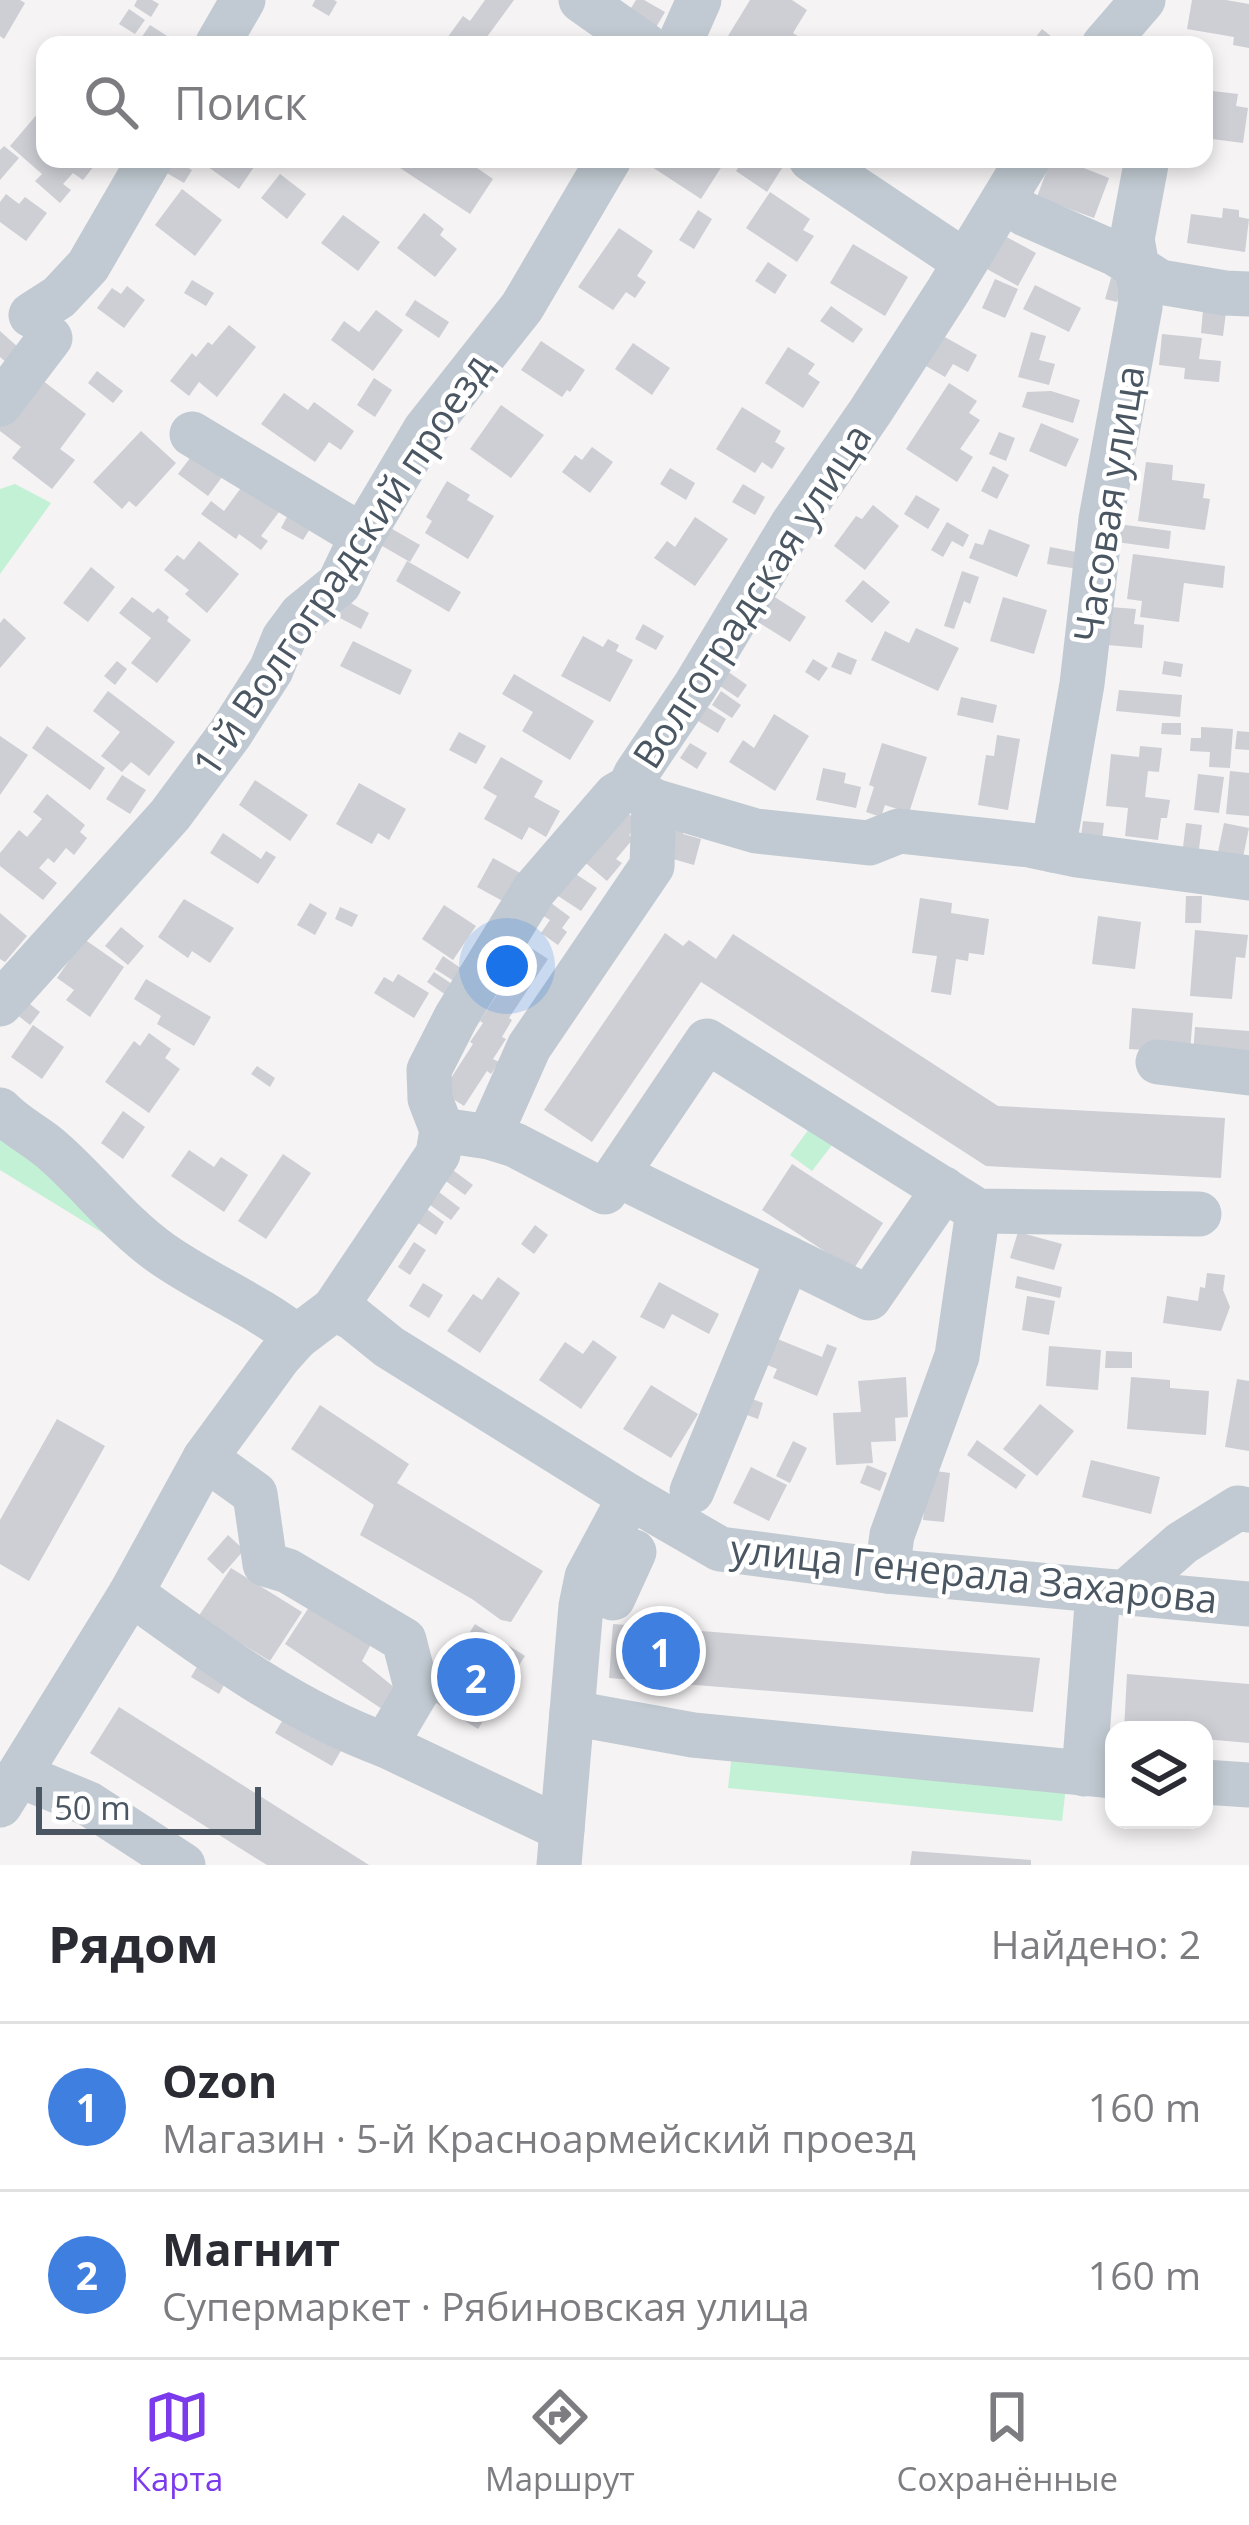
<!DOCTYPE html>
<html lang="ru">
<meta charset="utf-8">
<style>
body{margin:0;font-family:"Open Sans",sans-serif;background:#f7f7f7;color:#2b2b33}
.controls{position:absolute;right:36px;bottom:36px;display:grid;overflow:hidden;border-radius:24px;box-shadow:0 6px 18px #0003}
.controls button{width:108px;height:108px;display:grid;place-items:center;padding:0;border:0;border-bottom:3px solid #e1e1e2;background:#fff;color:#2b2b33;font:60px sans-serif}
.scale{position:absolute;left:36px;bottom:30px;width:225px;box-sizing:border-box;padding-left:12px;border:6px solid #4a5661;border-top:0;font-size:33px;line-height:42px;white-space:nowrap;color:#4a5661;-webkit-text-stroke:9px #fff;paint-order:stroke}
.you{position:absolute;left:507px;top:966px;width:42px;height:42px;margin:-30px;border:9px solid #fff;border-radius:50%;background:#1a73e8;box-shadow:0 0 0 18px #1a73e833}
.badge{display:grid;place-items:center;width:78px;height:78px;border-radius:50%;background:#7c3aed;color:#fff;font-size:39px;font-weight:700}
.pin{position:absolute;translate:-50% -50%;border:6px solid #fff;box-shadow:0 3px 12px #0006}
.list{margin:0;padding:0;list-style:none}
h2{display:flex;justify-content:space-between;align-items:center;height:156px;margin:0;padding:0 48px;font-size:51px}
h2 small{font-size:39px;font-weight:400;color:#7c7c81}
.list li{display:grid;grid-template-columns:78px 1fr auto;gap:36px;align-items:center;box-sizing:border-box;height:168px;padding:0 48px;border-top:3px solid #e1e1e2}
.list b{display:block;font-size:45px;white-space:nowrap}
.list p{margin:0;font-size:39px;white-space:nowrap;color:#7c7c81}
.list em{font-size:39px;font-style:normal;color:#7c7c81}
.icon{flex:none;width:66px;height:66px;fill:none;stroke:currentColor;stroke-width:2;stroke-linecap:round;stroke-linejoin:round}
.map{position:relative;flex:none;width:1249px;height:1865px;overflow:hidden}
.search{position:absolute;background:#fff;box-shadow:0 6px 18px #0003;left:36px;right:36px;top:36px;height:132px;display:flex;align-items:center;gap:30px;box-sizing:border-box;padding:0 42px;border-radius:24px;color:#7c7c81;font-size:45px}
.sheet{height:492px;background:#fff}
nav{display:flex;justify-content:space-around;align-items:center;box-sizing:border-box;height:168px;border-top:3px solid #e1e1e2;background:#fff;font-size:33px;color:#7c7c81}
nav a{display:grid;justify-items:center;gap:6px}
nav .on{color:#7c3aed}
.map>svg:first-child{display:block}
</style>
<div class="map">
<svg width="1249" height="1865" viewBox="0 0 1249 1865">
<rect width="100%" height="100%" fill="#f5f3f3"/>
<g fill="#c3f1d5">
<polygon points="15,484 51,503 0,574 0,489"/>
<polygon points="809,1129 832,1145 812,1171 790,1155"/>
<polygon points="0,1134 256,1327 0,1170"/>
<polygon points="733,1745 1067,1778 1062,1821 728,1788"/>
</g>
<g fill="#cdcfd5">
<polygon points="0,0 20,0 25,3 4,39 0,36"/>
<polygon points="137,0 152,0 159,4 151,17 134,6"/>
<polygon points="315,0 334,0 337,2 329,16 312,6"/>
<polygon points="485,0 514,0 481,45 442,45 463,16 470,21"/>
<polygon points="636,0 644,0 665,12 655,29 628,13"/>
<polygon points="750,0 792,0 807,10 793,33 811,45 743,45 728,36"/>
<polygon points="1192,0 1226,0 1249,4 1249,48 1233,45 1234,37 1187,29"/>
<polygon points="129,9 145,20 135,34 119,24"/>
<polygon points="150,25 175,41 173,45 146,45 139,41"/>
<polygon points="1042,29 1062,45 1030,45"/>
<polygon points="1204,90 1238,94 1236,106 1248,108 1243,143 1204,138"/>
<polygon points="39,112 45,117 45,159 85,159 94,166 83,180 73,173 63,184 71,190 60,203 35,181 42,174 10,146"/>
<polygon points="4,146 19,158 0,180 0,150"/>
<polygon points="166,159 173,159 192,170 184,183 160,169"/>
<polygon points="197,159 250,159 256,164 239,189"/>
<polygon points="398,159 464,159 493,179 470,214 394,164"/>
<polygon points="653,159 711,159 722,166 701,199 649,165"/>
<polygon points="744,159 775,159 784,165 767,192 736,171"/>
<polygon points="1051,159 1061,159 1109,178 1094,218 1037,197"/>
<polygon points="280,174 306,194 287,219 261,198"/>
<polygon points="182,189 222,220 195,256 155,225"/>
<polygon points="770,192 810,219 803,230 814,236 797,262 746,228"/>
<polygon points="6,194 19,204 25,197 47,213 26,241 0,222 0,202"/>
<polygon points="1223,208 1239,210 1239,217 1249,219 1245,252 1187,243 1191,214 1222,218"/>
<polygon points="698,210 712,219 694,249 679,240"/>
<polygon points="424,213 444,229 440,235 457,249 435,277 397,248"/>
<polygon points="343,215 380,242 358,271 321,243"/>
<polygon points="619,228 653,251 637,276 646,282 635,298 626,292 613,310 578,287"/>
<polygon points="1003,235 1036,253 1018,286 985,268"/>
<polygon points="853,244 908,277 885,316 830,283"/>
<polygon points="768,262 787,275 775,294 755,281"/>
<polygon points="1111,278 1123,281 1117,302 1105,299"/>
<polygon points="995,279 1018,289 1005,318 982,308"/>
<polygon points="192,280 214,293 206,306 184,293"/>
<polygon points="1035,285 1081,308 1069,332 1023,309"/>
<polygon points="127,286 145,300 124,328 97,308 112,288 121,294"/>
<polygon points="415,300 449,322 439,338 405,315"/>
<polygon points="831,306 863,329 853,343 820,321"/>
<polygon points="376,310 403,330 373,371 331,340 344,321 359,332"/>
<polygon points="1203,310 1226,312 1223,336 1201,333"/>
<polygon points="229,325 256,347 217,397 199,382 189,396 170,381 192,353 196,357 208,342 212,345"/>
<polygon points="0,331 19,348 7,363 0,357"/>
<polygon points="1031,332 1046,336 1039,360 1055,364 1049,385 1018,377"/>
<polygon points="1162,334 1202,338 1199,359 1221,361 1219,382 1184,379 1185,368 1159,365"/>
<polygon points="943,336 977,355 968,372 953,364 945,377 926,366"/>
<polygon points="541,341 585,370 570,392 567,390 562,397 521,370"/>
<polygon points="633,343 670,368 652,395 615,369"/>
<polygon points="788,347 815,364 808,374 820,382 803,408 765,383"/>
<polygon points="97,371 123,391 113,403 88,383"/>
<polygon points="33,373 86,414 60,449 75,460 52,489 12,458 21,447 0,431 0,415"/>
<polygon points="374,378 392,390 375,417 357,405"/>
<polygon points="949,383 977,401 969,413 980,420 960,449 973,457 957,482 906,449"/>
<polygon points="1051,391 1080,400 1073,423 1022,407 1027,392"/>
<polygon points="284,393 308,410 314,402 354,431 341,450 329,442 315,462 261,424"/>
<polygon points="501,405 544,435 511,478 470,449"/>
<polygon points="742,407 781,431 775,442 785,448 772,469 762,462 755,473 716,449"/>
<polygon points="1041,423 1079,439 1066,467 1029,451"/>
<polygon points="141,431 176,463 136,507 129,501 122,509 93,482"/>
<polygon points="999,432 1015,438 1006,461 989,454"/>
<polygon points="592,447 613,462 590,493 562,472 575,455 582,460"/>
<polygon points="196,450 225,473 208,496 178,474"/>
<polygon points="1146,462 1173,465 1172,480 1205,484 1203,498 1210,499 1205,530 1138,521"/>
<polygon points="993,466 1009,475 997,499 981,491"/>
<polygon points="670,468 695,483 686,500 660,484"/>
<polygon points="246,481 282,508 261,536 268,541 261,550 239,534 236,539 201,514 211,501 224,511"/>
<polygon points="447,481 470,495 467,500 494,516 468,559 425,533 432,521 426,517"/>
<polygon points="743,484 765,497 755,515 732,502"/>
<polygon points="916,495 940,509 928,529 904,514"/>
<polygon points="873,505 899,526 865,570 834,546 856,516 862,519"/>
<polygon points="290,511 313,524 303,540 281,528"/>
<polygon points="695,517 728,539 695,586 654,558 667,541 675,547"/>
<polygon points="947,522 969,535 963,547 952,541 943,557 931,550"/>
<polygon points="1118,524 1171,531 1169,549 1116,542"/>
<polygon points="387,526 420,545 410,562 377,543"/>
<polygon points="989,529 1030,545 1017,577 969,558 975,543 983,545"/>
<polygon points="199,541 239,574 207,613 185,594 189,590 164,570 177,555 184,560"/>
<polygon points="1050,547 1081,553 1078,569 1047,564"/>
<polygon points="1133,554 1225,566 1223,588 1184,583 1179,622 1140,617 1142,601 1127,599"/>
<polygon points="407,561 461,592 449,612 396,581"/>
<polygon points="91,567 115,587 88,622 63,603"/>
<polygon points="962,571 979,577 970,604 964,601 954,629 944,626"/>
<polygon points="863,580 890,602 872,623 845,601"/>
<polygon points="770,594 806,617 790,642 753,619"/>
<polygon points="132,597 153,613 158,608 169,617 167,621 191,640 157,683 131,663 151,638 119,613"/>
<polygon points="1003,597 1047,610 1034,654 990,641"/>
<polygon points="347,601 369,613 361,629 338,617"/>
<polygon points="1110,607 1136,609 1134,624 1144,625 1142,648 1107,645"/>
<polygon points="4,618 26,638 0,668 0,623"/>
<polygon points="643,624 664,636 656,650 635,639"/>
<polygon points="916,628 959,648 938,691 871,660 885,631 909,643"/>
<polygon points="583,636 603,647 608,639 619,645 616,651 633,660 610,702 561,676"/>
<polygon points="353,641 412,670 400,695 340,666"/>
<polygon points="838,652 857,660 851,675 831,667"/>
<polygon points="813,659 828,668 819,681 805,672"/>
<polygon points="117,661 127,669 115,685 104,676"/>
<polygon points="1164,661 1183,664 1181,677 1162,674"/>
<polygon points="727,671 747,685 738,698 717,684"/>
<polygon points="514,674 594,721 570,760 522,731 533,712 502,694"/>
<polygon points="1119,690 1182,695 1180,717 1116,711"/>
<polygon points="108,691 175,742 149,776 131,762 122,772 101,756 120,732 93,711"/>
<polygon points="721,691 741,705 732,718 712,705"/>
<polygon points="961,697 997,705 993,723 957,715"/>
<polygon points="707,707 726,719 718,733 698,721"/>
<polygon points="774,714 809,736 775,791 729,762 743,740 754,748"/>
<polygon points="1162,723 1181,723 1181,735 1161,734"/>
<polygon points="47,726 105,768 90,790 32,748"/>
<polygon points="1201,727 1233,729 1230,768 1209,767 1210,752 1190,751 1191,738 1201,738"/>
<polygon points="1237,731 1249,732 1249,750 1235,749"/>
<polygon points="459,732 486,746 476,764 449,750"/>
<polygon points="997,735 1020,739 1008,810 978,805 986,755 994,756"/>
<polygon points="0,736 28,755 0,795"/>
<polygon points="690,743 707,753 697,769 680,758"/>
<polygon points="882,743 927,757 909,813 885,805 881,817 866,812 874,787 869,785"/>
<polygon points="1140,746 1162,748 1159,772 1148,771 1145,797 1170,800 1167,818 1161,818 1158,840 1125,836 1128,808 1106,806 1111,754 1139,757"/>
<polygon points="501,757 543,781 534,797 560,811 546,837 529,827 522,840 484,819 497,796 483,788"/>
<polygon points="823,768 846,773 844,783 861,787 856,808 816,800"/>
<polygon points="1230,771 1249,773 1249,816 1226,814"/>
<polygon points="1198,774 1224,777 1219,813 1194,810"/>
<polygon points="122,775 146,790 130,814 106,799"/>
<polygon points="255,780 308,815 290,841 239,805"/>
<polygon points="359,783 406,809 389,840 378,833 372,844 336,824"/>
<polygon points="47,794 85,825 80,832 87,838 74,855 66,848 54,863 48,858 39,868 57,883 43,900 0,866 0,853 19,830 27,837 42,819 33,812"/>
<polygon points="620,807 639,822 629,835 633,839 616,859 622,863 607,881 581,859"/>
<polygon points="670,817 687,821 683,834 701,839 694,865 673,859 675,853 661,849"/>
<polygon points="1083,821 1104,823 1102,839 1081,837"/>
<polygon points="1186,823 1202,825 1199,849 1183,847"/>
<polygon points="1224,823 1249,828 1243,857 1218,852"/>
<polygon points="223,833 261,859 266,851 276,857 258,884 210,853"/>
<polygon points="493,858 524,875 508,904 477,887"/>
<polygon points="568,869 597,888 581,911 552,892"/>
<polygon points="1186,896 1202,896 1201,923 1185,923"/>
<polygon points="920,898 952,903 951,913 989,919 984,955 969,953 968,961 956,959 951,995 931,992 937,956 912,953"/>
<polygon points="184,899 234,928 210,963 192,951 188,958 158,937"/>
<polygon points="310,903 327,913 315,935 297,925"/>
<polygon points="551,903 570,917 562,928 567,932 558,945 541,933 550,920 542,915"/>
<polygon points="444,905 476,926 453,960 422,939"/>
<polygon points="340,907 358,915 352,927 335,919"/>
<polygon points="0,913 27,936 5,962 0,959"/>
<polygon points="1098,916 1141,922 1135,969 1092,964"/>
<polygon points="121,927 144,946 128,965 105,946"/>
<polygon points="1195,930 1248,935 1245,958 1236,957 1232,999 1190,996"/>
<polygon points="665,933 683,946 689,940 716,959 733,934 998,1106 1225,1118 1221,1178 986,1166 701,982 592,1142 544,1110"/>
<polygon points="84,939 124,967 90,1017 66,1000 74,990 57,978"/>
<polygon points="528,946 548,959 509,1018 512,1020 502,1037 506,1039 493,1059 499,1062 491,1074 487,1071 464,1106 442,1092 473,1044 470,1042 483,1023 480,1021 510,974 506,971 517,954 521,956"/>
<polygon points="443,956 465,971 457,983 435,969"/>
<polygon points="434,972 455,986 449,997 427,982"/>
<polygon points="398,974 429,993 414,1018 374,993 384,977 393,982"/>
<polygon points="146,979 211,1017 194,1046 157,1024 161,1016 134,999"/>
<polygon points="21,997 40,1012 30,1025 11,1010"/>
<polygon points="1132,1008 1193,1013 1190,1053 1129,1049"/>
<polygon points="33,1025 64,1047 42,1079 11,1057"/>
<polygon points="1195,1027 1249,1031 1249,1059 1193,1055"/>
<polygon points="149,1033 171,1049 165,1058 180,1069 149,1113 105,1082 134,1041 140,1046"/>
<polygon points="257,1066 275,1078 270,1087 251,1074"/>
<polygon points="123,1111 145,1127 123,1159 101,1143"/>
<polygon points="189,1150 214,1167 221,1157 248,1175 224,1212 171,1176"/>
<polygon points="283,1154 311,1173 266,1239 238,1221"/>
<polygon points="792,1164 883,1223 853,1270 762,1210"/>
<polygon points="450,1168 473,1185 465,1195 443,1179"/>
<polygon points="435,1189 460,1208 451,1220 426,1202"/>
<polygon points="424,1207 444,1222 436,1235 415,1221"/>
<polygon points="535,1225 548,1235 534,1254 521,1244"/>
<polygon points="1018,1232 1062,1244 1054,1270 1010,1258"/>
<polygon points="414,1242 426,1250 410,1275 398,1267"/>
<polygon points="1207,1273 1225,1275 1223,1290 1230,1307 1221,1331 1163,1323 1167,1296 1198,1301 1200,1287 1205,1288"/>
<polygon points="1017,1276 1062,1287 1060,1298 1015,1288"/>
<polygon points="498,1277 520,1293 480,1353 447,1331 473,1294 482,1300"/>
<polygon points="659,1282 719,1314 709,1334 672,1314 664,1329 640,1317"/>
<polygon points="423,1283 443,1295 429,1318 409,1306"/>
<polygon points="1027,1296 1055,1301 1049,1335 1022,1330"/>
<polygon points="775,1338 822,1357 827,1344 837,1348 817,1396 773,1378 777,1369 765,1364"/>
<polygon points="593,1340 617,1357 581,1409 539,1380 565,1342 583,1354"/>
<polygon points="1049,1346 1101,1350 1098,1390 1046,1386"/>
<polygon points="1106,1351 1132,1352 1132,1368 1105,1368"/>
<polygon points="906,1377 908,1417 895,1418 896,1441 871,1442 873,1463 836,1465 833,1413 861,1412 858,1381"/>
<polygon points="1131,1377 1170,1380 1170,1388 1209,1391 1206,1435 1127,1429"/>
<polygon points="1237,1379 1249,1381 1249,1451 1225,1447"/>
<polygon points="651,1385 698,1414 671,1458 623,1429"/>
<polygon points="742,1395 763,1403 758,1419 736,1411"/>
<polygon points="1040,1404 1074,1431 1037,1476 1003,1449"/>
<polygon points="320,1405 409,1464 397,1483 543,1571 511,1622 501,1620 472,1599 360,1535 374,1505 291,1449"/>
<polygon points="57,1419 105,1446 29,1581 0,1564 0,1520"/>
<polygon points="977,1440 1026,1475 1016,1489 967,1455"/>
<polygon points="793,1441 807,1448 790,1483 776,1476"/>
<polygon points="1091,1460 1160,1477 1151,1514 1082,1497"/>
<polygon points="867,1465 887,1473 880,1491 860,1483"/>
<polygon points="751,1467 787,1485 769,1521 733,1503"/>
<polygon points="929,1470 950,1473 944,1522 923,1520"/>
<polygon points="228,1535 244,1550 223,1574 207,1559"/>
<polygon points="231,1568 302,1612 270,1661 198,1617"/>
<polygon points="317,1595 377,1633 362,1661 395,1688 382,1709 285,1644"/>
<polygon points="475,1624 525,1656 478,1729 428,1698"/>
<polygon points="613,1624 1040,1658 1033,1712 609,1678"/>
<polygon points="204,1655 232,1671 219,1694 191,1677"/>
<polygon points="1127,1674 1249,1684 1249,1743 1204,1739 1204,1730 1124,1730"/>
<polygon points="119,1707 369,1865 267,1865 227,1840 90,1753"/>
<polygon points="285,1716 342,1749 332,1766 275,1733"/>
<polygon points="912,1851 1031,1860 1031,1865 910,1865"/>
</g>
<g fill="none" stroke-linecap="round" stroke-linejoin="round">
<g stroke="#c1cad2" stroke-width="45">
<polyline points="581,0 645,45"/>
<polyline points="217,45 243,0"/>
<polyline points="679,45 699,0"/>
<polyline points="1104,45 1143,0"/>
<polyline points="811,159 965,262"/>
<polyline points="1003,201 1025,214 1116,254 1160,282 1225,293 1249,294"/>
<polyline points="31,315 59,297 88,266 150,159"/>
<polyline points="0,404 50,338"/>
<polyline points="192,434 362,536"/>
<polyline points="630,787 654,801 756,831 869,843 899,831 1029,845 1077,855 1249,878"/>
<polyline points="1053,850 1082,684 1101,519 1140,307 1141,290 1132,239 1147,159"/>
<polyline points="0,1004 170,815 230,734 271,670 284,638 301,615 339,584 362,536 425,430 522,307 609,159"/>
<polyline points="1158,1062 1249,1073"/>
<path d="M0,1110C16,1127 35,1135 52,1150C90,1183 119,1223 161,1253C205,1284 255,1304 297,1337"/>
<polyline points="442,1130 489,1137 515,1145 605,1192 707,1041 978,1211 1199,1214"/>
<polyline points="489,1137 529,1047 652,866 654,801"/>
<polyline points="618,1175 869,1298 944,1189"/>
<polyline points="334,1309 353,1318 389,1347 630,1497 720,1549 887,1571 1249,1604"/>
<polyline points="692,1491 788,1258"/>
<polyline points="887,1571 892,1535 957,1356 978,1211"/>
<path d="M131,1593C211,1651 292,1711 385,1745L417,1691L404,1640L288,1571L265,1564L255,1494L205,1458"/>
<polyline points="1125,1593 1182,1543 1238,1508 1249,1510"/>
<polyline points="613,1598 634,1552"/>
<polyline points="572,1713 693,1735 1114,1776"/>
<polyline points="385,1745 562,1829"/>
<polyline points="1084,1774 1098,1592"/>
<polyline points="19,1775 89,1804 183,1865"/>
<polyline points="1204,1782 1249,1785"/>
<polyline points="0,1805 131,1593 205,1458 279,1357 297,1337 334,1309 438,1154 442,1130 430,1099 429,1070 456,1017 534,890 616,795 630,787 636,774 695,686 792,525 870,412 948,291 1028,159"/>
<polyline points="559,1865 581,1606 587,1577 630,1497"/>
</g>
</g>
<g text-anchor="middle" stroke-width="9" stroke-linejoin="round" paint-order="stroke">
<g font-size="39" fill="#4a5661" stroke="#fff">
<text transform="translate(1109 504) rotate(-81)" y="14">Часовая улица</text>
<text transform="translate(342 565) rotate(-56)" y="14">1-й Волгоградский проезд</text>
<text transform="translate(752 596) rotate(-57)" y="14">Волгоградская улица</text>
<text transform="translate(974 1574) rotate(6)" y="14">улица Генерала Захарова</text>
</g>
</g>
</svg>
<div class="controls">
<button><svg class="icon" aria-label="layers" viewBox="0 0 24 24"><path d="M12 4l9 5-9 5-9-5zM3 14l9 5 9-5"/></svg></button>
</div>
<div class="scale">50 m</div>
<div class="you"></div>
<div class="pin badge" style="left:661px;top:1651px;background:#3f7fe0">1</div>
<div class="pin badge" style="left:476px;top:1677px;background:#3f7fe0">2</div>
<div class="search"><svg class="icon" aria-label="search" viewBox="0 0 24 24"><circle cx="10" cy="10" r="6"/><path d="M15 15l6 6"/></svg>Поиск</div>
</div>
<section class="sheet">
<h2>Рядом<small>Найдено: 2</small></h2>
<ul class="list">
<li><span class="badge" style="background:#3f7fe0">1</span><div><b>Ozon</b><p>Магазин · 5-й Красноармейский проезд</p></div><em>160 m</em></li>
<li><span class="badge" style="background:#3f7fe0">2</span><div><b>Магнит</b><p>Супермаркет · Рябиновская улица</p></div><em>160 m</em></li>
</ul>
</section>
<nav>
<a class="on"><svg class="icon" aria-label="map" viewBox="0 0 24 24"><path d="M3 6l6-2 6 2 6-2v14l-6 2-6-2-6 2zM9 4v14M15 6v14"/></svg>Карта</a>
<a><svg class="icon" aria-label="directions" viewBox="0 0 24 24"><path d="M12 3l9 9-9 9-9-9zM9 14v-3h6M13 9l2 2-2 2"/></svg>Маршрут</a>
<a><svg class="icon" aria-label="saved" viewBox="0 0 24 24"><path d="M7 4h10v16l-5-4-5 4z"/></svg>Сохранённые</a>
</nav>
